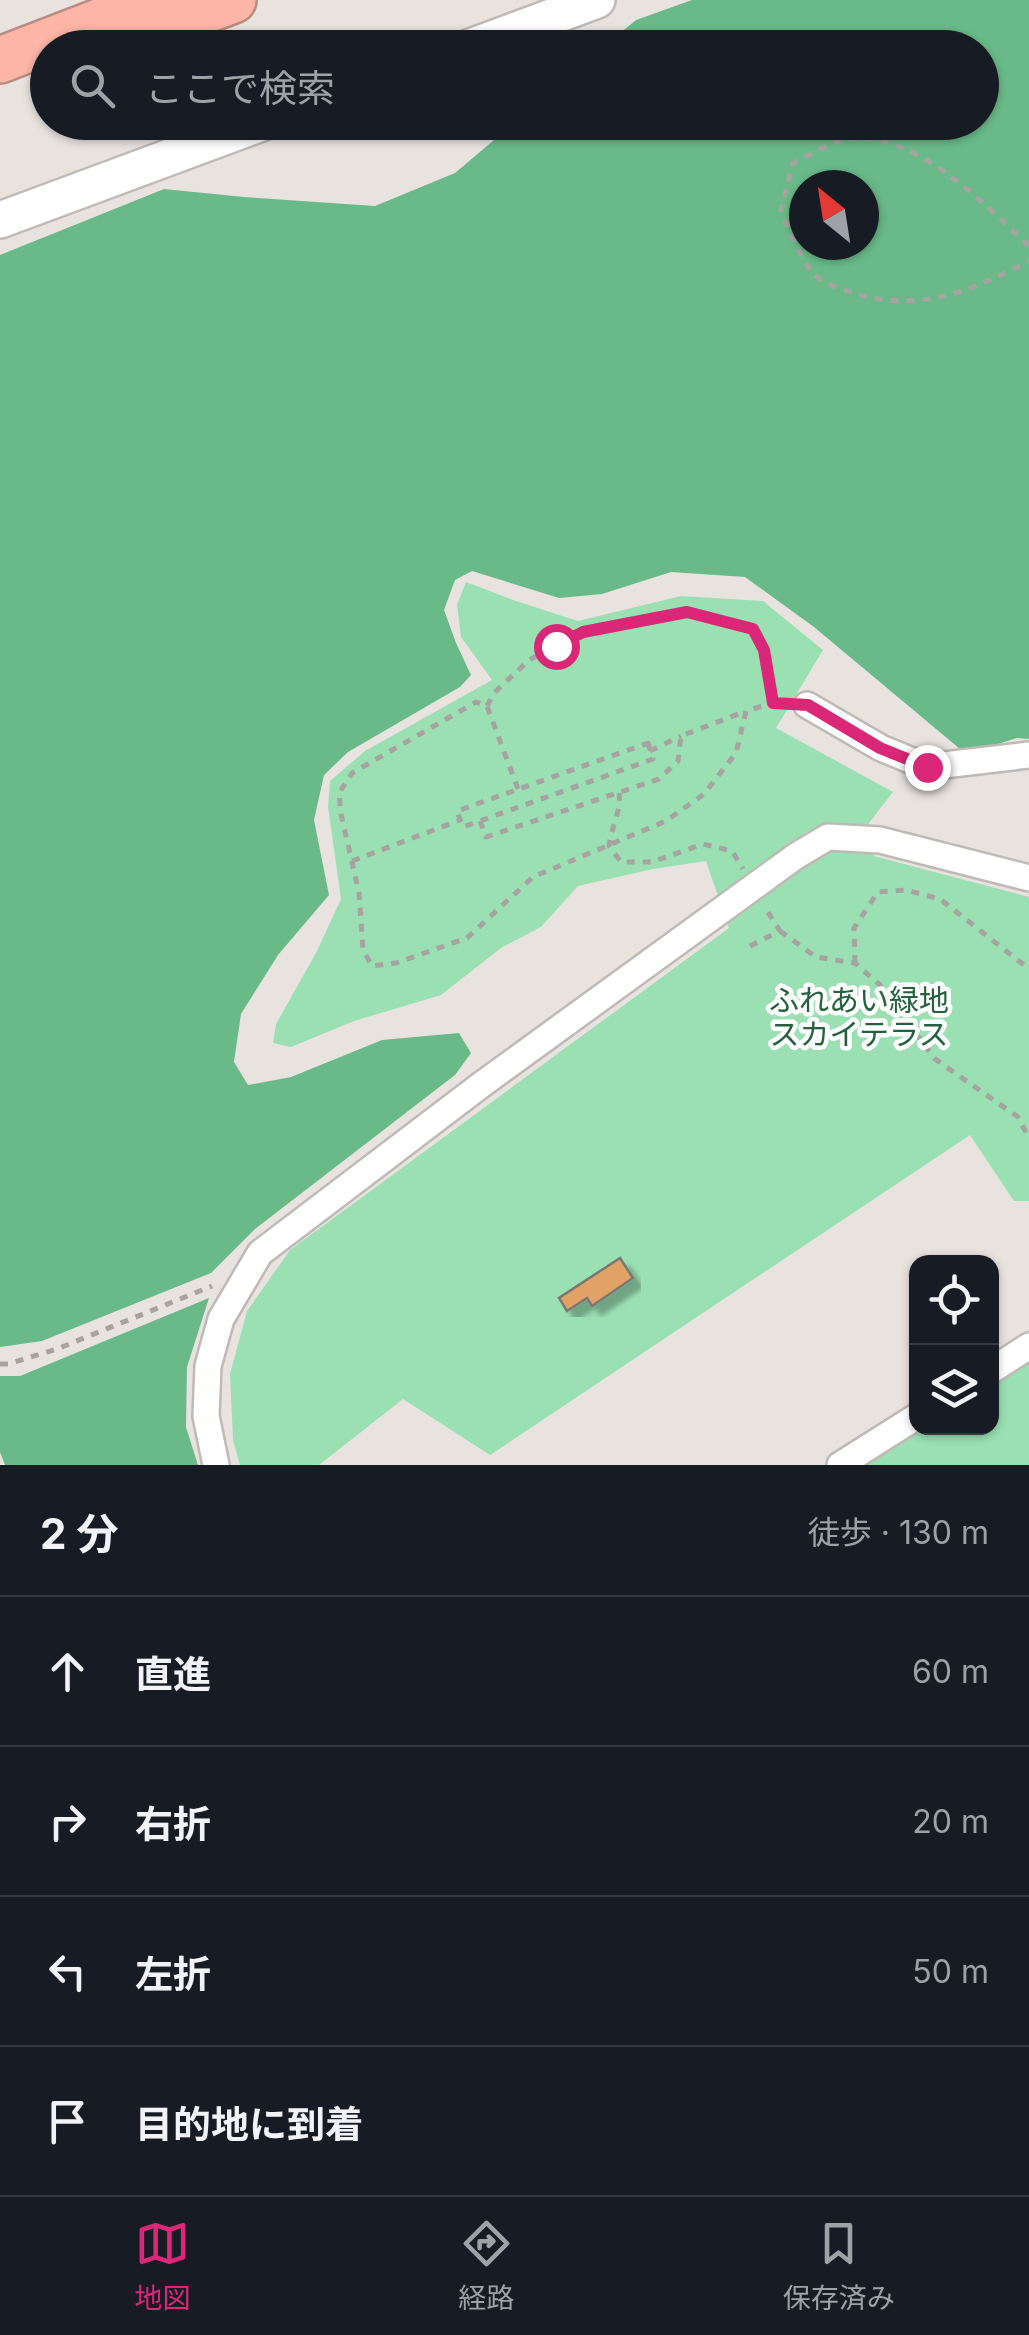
<!DOCTYPE html>
<html lang="ja">
<meta charset="utf-8">
<style>
body{margin:0;font-family:Inter,"Noto Sans JP",sans-serif;background:#242831;color:#f1f3f6}
.controls{position:absolute;right:30px;bottom:30px;display:grid;overflow:hidden;border-radius:20px;box-shadow:0 2px 8px #0004}
.controls button{width:90px;height:90px;display:grid;place-items:center;padding:0;border:0;border-bottom:2px solid #363941;background:#171b24;color:#f1f3f6;font:50px sans-serif}
.compass{position:absolute;left:789px;top:170px;width:90px;height:90px;border-radius:50%;background:#171b24;box-shadow:0 2px 8px #0004;rotate:330deg}
.stop{position:absolute;width:30px;height:30px;margin:-22px;border:8px solid #db2777;border-radius:50%;background:#fff}
.stop.end{background:#db2777;border-color:#fff;box-shadow:0 2px 10px #0008}
.list{margin:0;padding:0;list-style:none}
h2{display:flex;justify-content:space-between;align-items:center;height:130px;margin:0;padding:0 40px;font-size:42px}
h2 small{font-size:32px;font-weight:400;color:#9ea1a6}
.list li{display:grid;grid-template-columns:65px 1fr auto;gap:30px;align-items:center;box-sizing:border-box;height:150px;padding:0 40px;border-top:2px solid #363941}
.list b{display:block;font-size:38px;white-space:nowrap}
.list em{font-size:32px;font-style:normal;color:#9ea1a6}
.icon{flex:none;width:55px;height:55px;fill:none;stroke:currentColor;stroke-width:2;stroke-linecap:round;stroke-linejoin:round}
.map{position:relative;flex:none;width:1029px;height:1465px;overflow:hidden}
.search{position:absolute;background:#171b24;box-shadow:0 2px 8px #0004;left:30px;right:30px;top:30px;height:110px;display:flex;align-items:center;gap:25px;box-sizing:border-box;padding:0 35px;border-radius:55px;color:#9ea1a6;font-size:38px}
.sheet{height:730px;background:#171b24}
nav{display:flex;justify-content:space-around;align-items:center;box-sizing:border-box;height:140px;border-top:2px solid #363941;background:#171b24;font-size:28px;color:#9ea1a6}
nav a{display:grid;justify-items:center;gap:5px}
nav .on{color:#db2777}
.map>svg:first-child{display:block}
</style>
<div class="map">
<svg width="1029" height="1465" viewBox="0 0 1029 1465">
<defs>
<filter id="shadow"><feDropShadow dx="9" dy="9" stdDeviation="2.5" flood-color="#0004"/></filter>
</defs>
<rect width="100%" height="100%" fill="#e9e3e0"/>
<g fill="#9ae0b3">
<polygon points="466,582 513,600 578,621 681,596 763,601 823,650 776,728 893,792 869,823 874,856 1029,897 1029,1201 1014,1201 970,1135 490,1455 403,1399 319,1465 240,1465 233,1440 230,1374 247,1311 290,1250 729,928 706,861 653,869 578,886 541,927 501,948 441,995 354,1021 291,1047 273,1043 276,1024 316,953 341,899 328,807 330,781 365,751 492,680 461,637 457,605"/>
<polygon points="1029,1357 1029,1465 855,1465 916,1428 992,1428 992,1380"/>
</g>
<g fill="#6aba89" fill-rule="evenodd">
<path d="M692,0H1029V739L1017,738L966,754L814,627L745,577L671,572L602,594L559,598L472,571L455,580L444,610L456,643L471,675L460,687L348,752L324,775L314,820L329,895L278,955L241,1014L234,1062L248,1085L291,1077L382,1040L459,1033L471,1053L455,1075L255,1229L211,1273L42,1341L0,1347V255L164,189L244,197L375,206L455,173L514,123L982,122V48L603,47L636,20ZM804,185H864V245H804Z"/>
<polygon points="209,1298 187,1367 186,1427 198,1465 5,1465 0,1452 0,1376 20,1376"/>
</g>
<polygon fill="#e0a365" stroke="#7b7773" stroke-width="2.5" filter="url(#shadow)" points="620,1258 633,1278 592,1306 587,1298 567,1311 559,1298"/>
<g fill="none" stroke-linecap="round" stroke-linejoin="round">
<g stroke="#c0bab7" stroke-width="30">
<g id="minor">
<polyline points="807,705 881,748 927,767 1029,755"/>
<polyline points="992,1370 1029,1346"/>
<polyline points="216,1465 206,1416 208,1366 221,1319 260,1253 481,1085 796,856 828,837 880,840 1029,878"/>
<polyline points="840,1465 916,1417"/>
</g>
</g>
<g stroke="#c0bab7" stroke-width="40">
<g id="secondary">
<polyline points="468,48 597,0"/>
<polyline points="0,220 264,122"/>
</g>
</g>
<g stroke="#ba8b81" stroke-width="50">
<g id="motorway">
<polyline points="122,42 233,0"/>
<polyline points="0,60 156,0"/>
</g>
</g>
<g stroke="#a7a3a1" stroke-width="5" stroke-dasharray="8 8" stroke-linecap="butt">
<path d="M1029,246C986,205 909,125 843,140C827,143 809,156 793,163L781,210C786,225 802,260 812,272C819,281 834,287 845,290C913,315 968,293 1029,261"/>
<polyline points="487,706 494,693 529,660 583,632 687,612 753,629 764,650 773,703"/>
<polygon points="648,743 653,759 463,827 457,811"/>
<polyline points="650,751 681,736"/>
<polyline points="518,789 487,706 476,702 352,773 339,793 341,814 359,893 363,950 372,966 396,963 467,938 533,877 666,821 704,794 736,753 746,711 773,703 784,704"/>
<path d="M619,793C622,809 611,828 609,846L621,862H652L703,844L732,851L743,869"/>
<polyline points="480,821 486,837 659,779 678,761 681,736 746,711"/>
<polyline points="352,861 460,820"/>
<polyline points="780,931 816,957 855,963 880,985 935,1059 1018,1117 1029,1138"/>
<polyline points="750,946 780,931 766,909"/>
<polyline points="855,963 854,928 878,892 906,890 940,899 1029,969"/>
<polyline points="0,1364 8,1364 57,1349 212,1286"/>
</g>
<use href="#minor" stroke="#fff" stroke-width="25"/>
<use href="#secondary" stroke="#fff" stroke-width="35"/>
<use href="#motorway" stroke="#fdb5a7" stroke-width="45"/>
</g>
<g fill="none" stroke-linecap="round" stroke-linejoin="round">
<polyline stroke="#db2777" stroke-width="12" points="556,646 583,632 687,612 753,629 764,650 773,703 808,705 880,748 927,767"/>
</g>
<g text-anchor="middle" stroke-width="9" stroke-linejoin="round" paint-order="stroke">
<g font-size="30" fill="#25603f" stroke="#fff">
<text x="859" y="1011">ふれあい緑地<tspan x="859" dy="34">スカイテラス</tspan></text>
</g>
</g>
</svg>
<div class="controls">
<button><svg class="icon" aria-label="locate" viewBox="0 0 24 24"><circle cx="12" cy="12" r="6"/><path d="M12 2v4M12 18v4M2 12h4M18 12h4"/></svg></button>
<button><svg class="icon" aria-label="layers" viewBox="0 0 24 24"><path d="M12 4l9 5-9 5-9-5zM3 14l9 5 9-5"/></svg></button>
</div>
<svg class="compass" viewBox="-18 -18 36 36"><path d="M0-13l5 13h-10z" fill="#e53935"/><path d="M0 13l5-13h-10z" fill="#9ea1a6"/></svg>
<div class="stop" style="left:556px;top:646px"></div>
<div class="stop end" style="left:927px;top:767px"></div>
<div class="search"><svg class="icon" aria-label="search" viewBox="0 0 24 24"><circle cx="10" cy="10" r="6"/><path d="M15 15l6 6"/></svg>ここで検索</div>
</div>
<section class="sheet">
<h2>2 分<small>徒歩 · 130 m</small></h2>
<ul class="list">
<li><svg class="icon" aria-label="ahead" viewBox="0 0 24 24"><path d="M12 20V5M6 11l6-6 6 6"/></svg><div><b>直進</b></div><em>60 m</em></li>
<li><svg class="icon" aria-label="right" viewBox="0 0 24 24"><path d="M7 20v-9h11M14 6l5 5-5 5"/></svg><div><b>右折</b></div><em>20 m</em></li>
<li><svg class="icon" aria-label="left" viewBox="0 0 24 24"><path d="M17 20v-9H6M10 6l-5 5 5 5"/></svg><div><b>左折</b></div><em>50 m</em></li>
<li><svg class="icon" aria-label="arrive" viewBox="0 0 24 24"><path d="M6 21V4h12l-3 4 3 4H6"/></svg><div><b>目的地に到着</b></div></li>
</ul>
</section>
<nav>
<a class="on"><svg class="icon" aria-label="map" viewBox="0 0 24 24"><path d="M3 6l6-2 6 2 6-2v14l-6 2-6-2-6 2zM9 4v14M15 6v14"/></svg>地図</a>
<a><svg class="icon" aria-label="directions" viewBox="0 0 24 24"><path d="M12 3l9 9-9 9-9-9zM9 14v-3h6M13 9l2 2-2 2"/></svg>経路</a>
<a><svg class="icon" aria-label="saved" viewBox="0 0 24 24"><path d="M7 4h10v16l-5-4-5 4z"/></svg>保存済み</a>
</nav>
